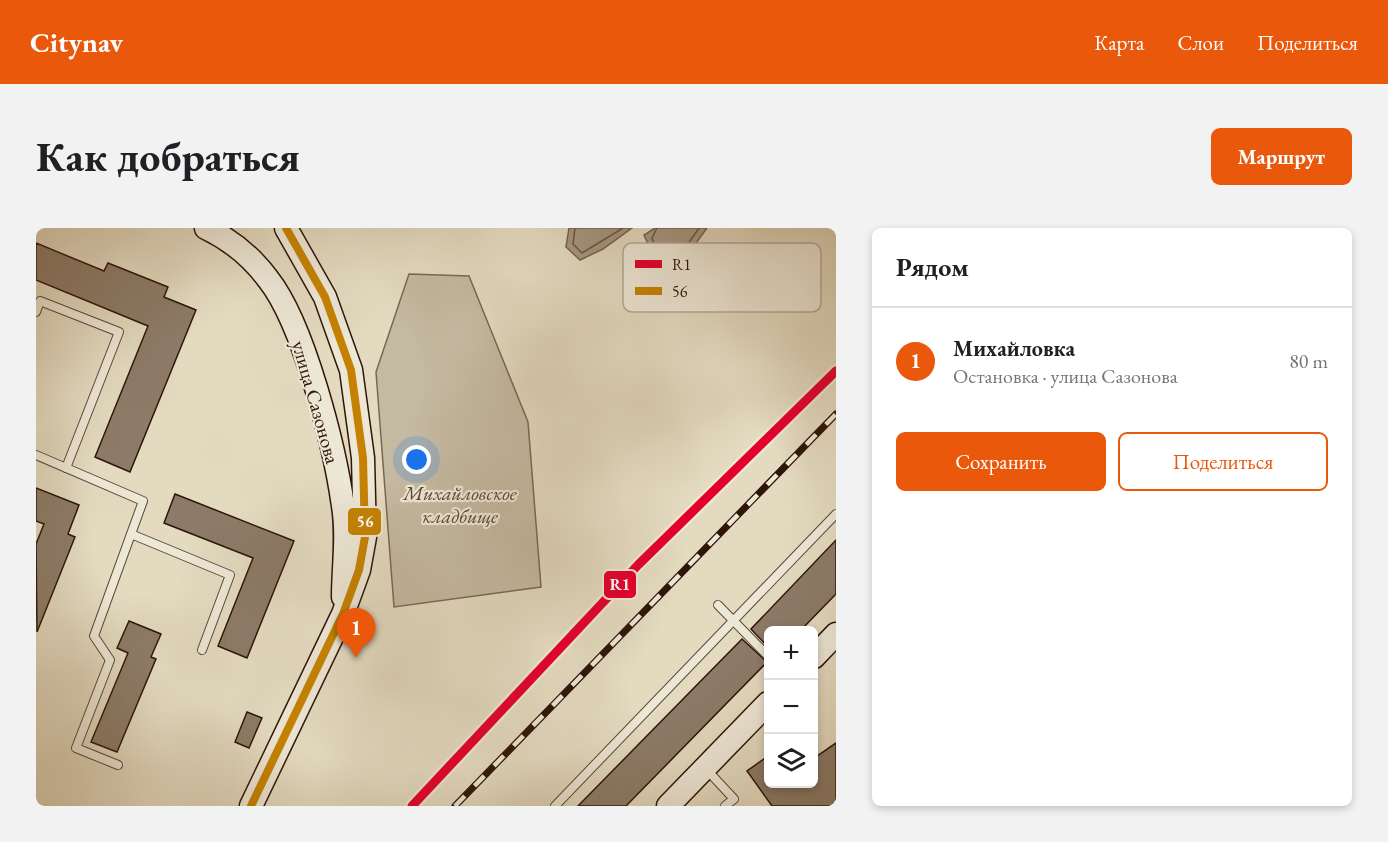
<!DOCTYPE html>
<html lang="ru">
<meta charset="utf-8">
<style>
body{margin:0;font-family:"EB Garamond",serif;background:#f2f2f2;color:#202124}
.controls{position:absolute;right:18px;bottom:18px;display:grid;overflow:hidden;border-radius:9px;box-shadow:0 3px 9px #0003}
.controls button{width:54px;height:54px;display:grid;place-items:center;padding:0;border:0;border-bottom:2px solid #e0e0e0;background:#fff;color:#202124;font:30px sans-serif}
.you{position:absolute;left:381px;top:232px;width:21px;height:21px;margin:-15px;border:4px solid #fff;border-radius:50%;background:#1a73e8;box-shadow:0 0 0 9px #1a73e833}
.badge{display:grid;place-items:center;width:39px;height:39px;border-radius:50%;background:#ea580c;color:#fff;font-size:20px;font-weight:700}
.pin{position:absolute;translate:-50% -50px;filter:drop-shadow(0 2px 3px #0008)}
.pin::after{content:'';position:absolute;top:32px;width:21px;height:18px;background:inherit;clip-path:polygon(0 0,100% 0,50% 100%)}
.list{margin:0;padding:0;list-style:none}
h2{display:flex;justify-content:space-between;align-items:center;height:78px;margin:0;padding:0 24px;font-size:26px}
h2 small{font-size:20px;font-weight:400;color:#757577}
.list li{display:grid;grid-template-columns:39px 1fr auto;gap:18px;align-items:center;box-sizing:border-box;height:108px;padding:0 24px;border-top:2px solid #e0e0e0}
.list b{display:block;font-size:22px;white-space:nowrap}
.list p{margin:0;font-size:20px;white-space:nowrap;color:#757577}
.list em{font-size:20px;font-style:normal;color:#757577}
.actions{display:flex;gap:12px;padding:18px 24px}
.actions a{flex:1;padding:14px 0;border:2px solid #ea580c;border-radius:9px;text-align:center;font-size:21px;color:#ea580c}
.actions .main{background:#ea580c;color:#fff}
.icon{flex:none;width:33px;height:33px;fill:none;stroke:currentColor;stroke-width:2;stroke-linecap:round;stroke-linejoin:round}
.map{position:relative;flex:none;width:800px;height:578px;overflow:hidden;border-radius:9px}
header{display:flex;align-items:center;gap:36px;box-sizing:border-box;height:84px;padding:0 30px;background:#ea580c;color:#fff}
header strong{font-size:28px}
nav{display:flex;gap:33px;margin-inline-start:auto;font-size:21px}
.intro{display:flex;align-items:center;justify-content:space-between;box-sizing:border-box;height:144px;padding:0 36px}
h1{margin:0;font-size:42px}
.button{padding:15px 27px;border-radius:9px;background:#ea580c;color:#fff;font-size:21px;font-weight:700}
main{display:flex;gap:36px;padding:0 36px}
aside{flex:1;background:#fff;border-radius:9px;box-shadow:0 3px 9px #0003}
.map>svg:first-child{display:block}
</style>
<header>
<strong>Citynav</strong>
<nav><a>Карта</a><a>Слои</a><a>Поделиться</a></nav>
</header>
<div class="intro"><h1>Как добраться</h1><a class="button">Маршрут</a></div>
<main>
<div class="map">
<svg width="800" height="578" viewBox="0 0 800 578">
<rect width="100%" height="100%" fill="#e3dac0"/>
<filter id="stains"><feTurbulence type="fractalNoise" baseFrequency=".00333" numOctaves="4"/><feColorMatrix values="0 0 0 0 .2 0 0 0 0 .09 0 0 0 0 .02 0 0 0 .5 -.17"/></filter>
<radialGradient id="worn" r=".72"><stop offset=".6" stop-color="#630" stop-opacity="0"/><stop offset="1" stop-color="#630" stop-opacity=".3"/></radialGradient>
<polygon fill="#c4b9a1" stroke="#796754" stroke-width="1.5" points="373,46 433,48 492,194 505,359 358,379 340,144"/>
<g fill="#a59781" stroke="#756351" stroke-width="1.5">
<polygon points="533,0 596,0 567,21 544,32 530,19"/>
<path d="M619,0H671L650,29C626,31 617,31 608,7Z"/>
</g>
<g fill="none" stroke-linecap="round" stroke-linejoin="round">
<g stroke="#6a5644" stroke-width="1.5">
<polyline points="539,0 537,16 546,25 587,0"/>
<polyline points="621,0 616,10 618,16 631,25 647,23 663,0"/>
</g>
</g>
<g fill="#8c7b68" stroke="#2e1508" stroke-width="1.5">
<polygon points="0,15 68,43 72,35 132,59 128,69 160,82 94,244 59,229 112,98 0,52"/>
<polygon points="0,260 43,277 32,306 39,309 1,404 0,316 8,296 0,293"/>
<polygon points="139,266 258,313 211,430 182,418 217,330 128,295"/>
<polygon points="800,312 800,366 765,402 732,402 732,419 715,401"/>
<polygon points="93,393 125,406 115,429 120,431 81,524 55,514 92,425 81,420"/>
<polygon points="706,411 731,434 590,578 542,578"/>
<polygon points="211,484 226,490 213,520 199,514"/>
<polygon points="800,515 800,578 736,578 711,543 732,528 732,555 777,555 777,531"/>
</g>
<g fill="none" stroke-linecap="round" stroke-linejoin="round">
<g stroke="#5b4636" stroke-width="10">
<g id="lane">
<polyline points="0,84 4,73 83,104 30,240"/>
<polyline points="0,227 107,273 58,408 74,432 40,520 82,537"/>
<polyline points="95,306 194,347 166,422"/>
<polyline points="682,377 732,428"/>
<polyline points="671,542 698,571 689,578"/>
<polyline points="519,578 800,286"/>
</g>
</g>
<g stroke="#2e1508" stroke-width="25">
<g id="secondary">
<path d="M170,0C195,12 215,28 232,51C268,96 299,220 307,278C312,308 307,340 307,369"/>
<polyline points="778,429 800,406"/>
<polyline points="215,578 307,386 323,342 329,309 327,230 315,142 289,69 250,0"/>
<polyline points="632,578 732,475"/>
</g>
</g>
<use href="#lane" stroke="#ede7d6" stroke-width="8"/>
<use href="#secondary" stroke="#ede7d6" stroke-width="22"/>
<g stroke="#2e1508" stroke-width="7">
<g id="rail">
<polyline points="376,578 602,337 800,143"/>
<polyline points="419,578 800,186"/>
</g>
</g>
<use href="#rail" stroke="#ede7d6" stroke-width="4.5" stroke-dasharray="14" stroke-linecap="butt"/>
<g stroke="#ede7d6" stroke-width="12">
<polyline id="bus-1" points="215,578 307,386 323,342 329,309 327,230 315,142 289,69 250,0"/>
</g>
<use href="#bus-1" stroke="#c58202" stroke-width="8"/>
<g stroke="#ede7d6" stroke-width="14">
<polyline id="rail-1" points="376,578 602,337 800,143"/>
</g>
<use href="#rail-1" stroke="#e4002b" stroke-width="9"/>
</g>
<g text-anchor="middle" stroke-width="4.5" stroke-linejoin="round" paint-order="stroke">
<g font-size="20" fill="#2e1508" stroke="#ede7d6">
<text transform="translate(280 174) rotate(74)" y="7">улица Сазонова</text>
</g>
<g font-size="20" font-style="italic" fill="#5b4636" stroke="#ede7d6">
<text x="424" y="272">Михайловское<tspan x="424" dy="23">кладбище</tspan></text>
</g>
</g>
<rect x="587" y="15" width="198" height="69" rx="9" fill="#ede7d6" stroke="#b4a898" stroke-width="1.5"/>
<rect x="599" y="32" width="27" height="8" fill="#e4002b"/>
<rect x="599" y="59" width="27" height="8" fill="#c58202"/>
<g font-size="16" fill="#2e1508">
<text x="636" y="42">R1</text>
<text x="636" y="69">56</text>
</g>
<g stroke="#ede7d6" stroke-width="2">
<rect x="311" y="279" width="35" height="29" rx="6" fill="#c58202"/>
<rect x="567" y="342" width="34" height="29" rx="6" fill="#e4002b"/>
</g>
<g font-size="16" text-anchor="middle" font-weight="bold" fill="#fff">
<text x="329" y="299">56</text>
<text x="584" y="362">R1</text>
</g>
<rect width="100%" height="100%" filter="url(#stains)"/>
<rect width="100%" height="100%" fill="url(#worn)"/>
</svg>
<div class="controls">
<button>+</button>
<button>−</button>
<button><svg class="icon" aria-label="layers" viewBox="0 0 24 24"><path d="M12 4l9 5-9 5-9-5zM3 14l9 5 9-5"/></svg></button>
</div>
<div class="you"></div>
<div class="pin badge" style="left:320px;top:430px">1</div>
</div>
<aside>
<h2>Рядом<small></small></h2>
<ul class="list">
<li><span class="badge">1</span><div><b>Михайловка</b><p>Остановка · улица Сазонова</p></div><em>80 m</em></li>
</ul>
<div class="actions"><a class="main">Сохранить</a><a>Поделиться</a></div>
</aside>
</main>
